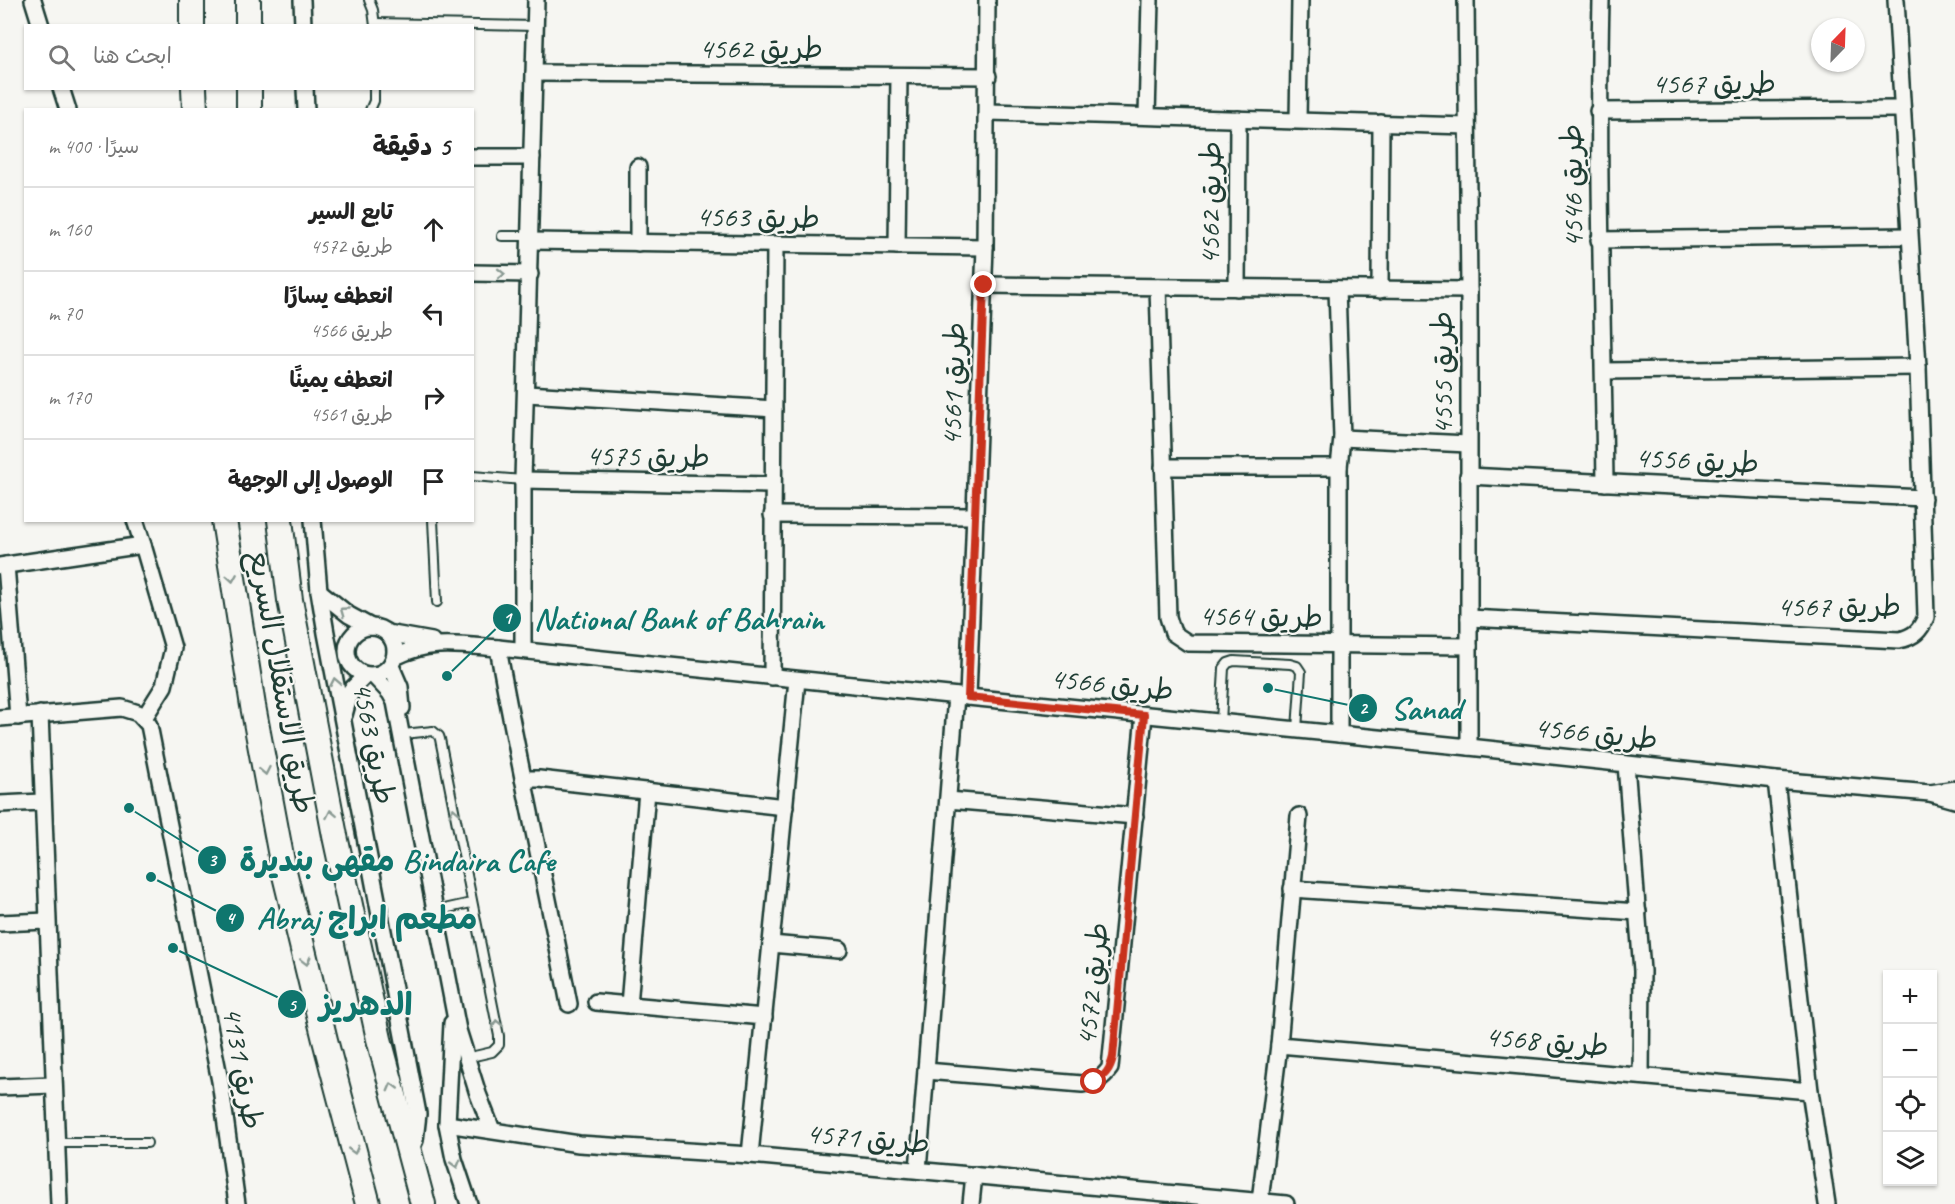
<!DOCTYPE html>
<html lang="ar">
<meta charset="utf-8">
<style>
body{margin:0;font-family:Caveat,"Playpen Sans Arabic",sans-serif;background:#f6f6f6;color:#222;direction:rtl}
.controls{position:absolute;right:18px;bottom:18px;display:grid;overflow:hidden;border-radius:0px;box-shadow:0 2px 4px #0004}
.controls button{width:54px;height:54px;display:grid;place-items:center;padding:0;border:0;border-bottom:2px solid #e0e0e0;background:#fff;color:#222;font:30px sans-serif}
.compass{position:absolute;left:1811px;top:18px;width:54px;height:54px;border-radius:50%;background:#fff;box-shadow:0 2px 4px #0004;rotate:23deg}
.stop{position:absolute;width:18px;height:18px;margin:-14px;border:4px solid #c8321e;border-radius:50%;background:#fff}
.stop.end{background:#c8321e;border-color:#fff;box-shadow:0 2px 6px #0008}
.list{margin:0;padding:0;list-style:none}
h2{display:flex;justify-content:space-between;align-items:center;height:78px;margin:0;padding:0 24px;font-size:26px}
h2 small{font-size:20px;font-weight:400;color:#767676}
.list li{display:grid;grid-template-columns:39px 1fr auto;gap:18px;align-items:center;box-sizing:border-box;height:84px;padding:0 24px;border-top:2px solid #e0e0e0}
.list b{display:block;font-size:22px;white-space:nowrap}
.list p{margin:0;font-size:20px;white-space:nowrap;color:#767676}
.list em{font-size:20px;font-style:normal;color:#767676}
.icon{flex:none;width:33px;height:33px;fill:none;stroke:currentColor;stroke-width:2;stroke-linecap:round;stroke-linejoin:round}
.map{position:relative;flex:none;width:1955px;height:1204px;overflow:hidden;direction:ltr}
.search{position:absolute;background:#fff;box-shadow:0 2px 4px #0004;left:24px;top:24px;width:450px;height:66px;display:flex;align-items:center;gap:15px;box-sizing:border-box;padding:0 21px;border-radius:0px;color:#767676;font-size:22px}
.panel{position:absolute;background:#fff;box-shadow:0 2px 4px #0004;left:24px;top:108px;width:450px;height:414px;border-radius:0px;direction:rtl}
.map>svg:first-child{display:block}
</style>
<div class="map">
<svg width="1955" height="1204" viewBox="0 0 1955 1204">
<rect width="100%" height="100%" fill="#f6f6f2"/>
<filter id="ink" filterUnits="userSpaceOnUse"><feTurbulence type="fractalNoise" baseFrequency=".0167" numOctaves="2"/><feDisplacementMap in="SourceGraphic" scale="12" xChannelSelector="R" yChannelSelector="G"/><feConvolveMatrix kernelMatrix="1 2 1 2 8 2 1 2 1" color-interpolation-filters="sRGB"/></filter>
<g filter="url(#ink)">
<g fill="none" stroke-linecap="round" stroke-linejoin="round">
<g stroke="#1f3d34" stroke-width="12">
<g id="service">
<polyline points="369,0 373,10 375,26"/>
<polyline points="375,23 535,26"/>
<polyline points="370,110 374,101 374,88"/>
<polyline points="502,236 531,236"/>
<polyline points="472,476 523,480"/>
<polyline points="433,520 437,602"/>
<polyline points="1221,722 1224,668 1228,663 1234,661 1290,664 1297,666 1301,672 1297,729"/>
<polyline points="403,734 433,731 439,736 440,739 499,1036 499,1045 492,1052 466,1058"/>
<polyline points="435,911 471,903"/>
<polyline points="56,1143 147,1143"/>
</g>
</g>
<g stroke="#1f3d34" stroke-width="20">
<g id="minor">
<polyline points="33,0 41,26"/>
<polyline points="302,0 303,26"/>
<polyline points="1466,0 1469,290 1469,747"/>
<path d="M1601,0C1597,161 1603,322 1605,483"/>
<polyline points="534,73 988,76"/>
<polyline points="61,88 68,110"/>
<polyline points="305,88 306,110"/>
<polyline points="1598,111 1902,109"/>
<polyline points="988,112 1467,126"/>
<polyline points="1147,116 1150,0"/>
<polyline points="1298,120 1300,0"/>
<polyline points="472,157 532,157"/>
<polyline points="1599,240 1909,236"/>
<polyline points="530,241 985,247"/>
<polyline points="638,243 638,167"/>
<polyline points="897,246 899,76"/>
<polyline points="472,273 530,274"/>
<polyline points="984,285 1469,290"/>
<polyline points="1158,287 1168,617 1173,633 1188,643 1469,646"/>
<polyline points="1237,288 1238,119"/>
<polyline points="1337,289 1342,438 1339,467 1339,734"/>
<polyline points="1380,290 1381,123"/>
<polyline points="1604,371 1918,367"/>
<polyline points="527,394 774,409"/>
<polyline points="1342,438 1468,444"/>
<polyline points="1163,467 1339,467"/>
<polyline points="1468,476 1923,498"/>
<polyline points="523,480 772,485"/>
<polyline points="772,515 975,516"/>
<polyline points="135,520 143,545 173,648 164,686 144,718"/>
<polyline points="313,520 319,591 326,633 418,1114 415,1140 410,1151"/>
<polyline points="6,565 18,717"/>
<polyline points="0,566 143,545"/>
<polyline points="319,591 349,615 371,627"/>
<path d="M1469,618L1899,640C1914,637 1920,631 1926,617L1918,367L1896,0"/>
<circle cx="371" cy="651" r="24"/>
<polyline points="387,633 432,641"/>
<path d="M498,648C519,767 546,885 569,1004"/>
<polyline points="523,650 523,480 536,0"/>
<path d="M395,657C430,639 460,645 498,648L968,697L1469,747L1776,780L1930,793"/>
<polyline points="391,666 400,687 402,708"/>
<polyline points="373,675 390,693 395,702 458,1030 478,1094 492,1130"/>
<polyline points="772,677 775,244"/>
<polyline points="968,697 985,247 987,0"/>
<polyline points="40,714 59,1204"/>
<polyline points="344,715 351,690 366,675"/>
<polyline points="0,718 122,708 138,713 149,725 220,1081 237,1204"/>
<polyline points="1626,764 1642,971 1641,1076"/>
<polyline points="523,779 539,779 785,807"/>
<polyline points="1776,780 1810,1091 1827,1204"/>
<polyline points="1955,789 1930,793 1955,800"/>
<polyline points="948,800 1135,816"/>
<polyline points="0,804 42,802"/>
<polyline points="1292,889 1638,912"/>
<polyline points="0,923 47,921"/>
<polyline points="771,944 839,950"/>
<polyline points="596,1002 764,1017"/>
<polyline points="629,1005 647,791"/>
<polyline points="452,1023 447,1124 454,1159 469,1204"/>
<polyline points="1279,1045 1810,1091"/>
<path d="M926,1071L1082,1084C1096,1082 1102,1079 1110,1068L1144,715"/>
<polyline points="0,1087 53,1085"/>
<polyline points="447,1124 579,1144 750,1155 1286,1204"/>
<polyline points="750,1155 797,680"/>
<polyline points="918,1170 956,696"/>
<polyline points="1260,1201 1279,1045 1299,816"/>
<polyline points="971,1204 974,1175"/>
</g>
</g>
<g stroke="#1f3d34" stroke-width="28">
<g id="primary">
<polyline points="192,0 192,26"/>
<polyline points="248,0 248,26"/>
<polyline points="194,88 195,110"/>
<polyline points="249,88 249,110"/>
<polyline points="224,520 253,706 283,867 325,1040 368,1204"/>
<polyline points="280,520 290,600 335,836 379,1039 423,1204"/>
</g>
</g>
<use href="#service" stroke="#f6f6f2" stroke-width="8"/>
<use href="#minor" stroke="#f6f6f2" stroke-width="15"/>
<use href="#primary" stroke="#f6f6f2" stroke-width="24"/>
</g>
<defs><path id="oneway-chevron" d="M-2-3.5L2.5 0L-2 3.5" fill="none" stroke-width="1.6" stroke-linecap="round" stroke-linejoin="round" transform="scale(1.5)"/></defs>
<g stroke="#8a9a93">
<use href="#oneway-chevron" transform="translate(501 274) rotate(1)"/>
<use href="#oneway-chevron" transform="translate(232 578) rotate(81)"/>
<use href="#oneway-chevron" transform="translate(344 611) rotate(-144)"/>
<use href="#oneway-chevron" transform="translate(335 682) rotate(-101)"/>
<use href="#oneway-chevron" transform="translate(265 771) rotate(79)"/>
<use href="#oneway-chevron" transform="translate(454 812) rotate(-101)"/>
<use href="#oneway-chevron" transform="translate(331 814) rotate(-101)"/>
<use href="#oneway-chevron" transform="translate(306 961) rotate(76)"/>
<use href="#oneway-chevron" transform="translate(497 1024) rotate(-102)"/>
<use href="#oneway-chevron" transform="translate(392 1087) rotate(-105)"/>
<use href="#oneway-chevron" transform="translate(354 1150) rotate(75)"/>
<use href="#oneway-chevron" transform="translate(456 1164) rotate(74)"/>
</g>
</g>
<g fill="none" stroke-linecap="round" stroke-linejoin="round" filter="url(#ink)">
<path stroke="#c8321e" stroke-width="8" d="M984,285L968,697L1144,715L1113,1057C1110,1070 1105,1076 1094,1082"/>
</g>
<g text-anchor="middle" stroke-width="4.5" stroke-linejoin="round" paint-order="stroke">
<g font-size="30" fill="#1f3d34" stroke="#f6f6f2">
<text x="761" y="58">طريق 4562</text>
<text x="1714" y="93">طريق 4567</text>
<text transform="translate(1572 186) rotate(-91)" y="10">طريق 4546</text>
<text transform="translate(1210 203) rotate(-89)" y="10">طريق 4562</text>
<text transform="translate(758 217) rotate(1)" y="10">طريق 4563</text>
<text transform="translate(1442 373) rotate(-90)" y="10">طريق 4555</text>
<text transform="translate(953 384) rotate(-88)" y="10">طريق 4561</text>
<text transform="translate(648 456) rotate(1)" y="10">طريق 4575</text>
<text transform="translate(1697 460) rotate(3)" y="10">طريق 4556</text>
<text x="1839" y="616">طريق 4567</text>
<text transform="translate(1261 616) rotate(1)" y="10">طريق 4564</text>
<text transform="translate(282 682) rotate(80)" y="10">طريق الاستقلال السريع</text>
<text transform="translate(1112 684) rotate(6)" y="10">طريق 4566</text>
<text transform="translate(1596 733) rotate(6)" y="10">طريق 4566</text>
<text transform="translate(374 743) rotate(79)" y="10">طريق 4563</text>
<text transform="translate(1092 984) rotate(-84)" y="10">طريق 4572</text>
<text transform="translate(1547 1041) rotate(5)" y="10">طريق 4568</text>
<text transform="translate(243 1068) rotate(80)" y="10">طريق 4131</text>
<text transform="translate(868 1138) rotate(5)" y="10">طريق 4571</text>
</g>
</g>
<path fill="none" stroke="#0f766e" stroke-width="2" d="M447 676L507 618M1268 688L1363 708M129 808L212 860M151 877L230 918M173 948L292 1004"/>
<g fill="#0f766e" stroke="#f6f6f2" stroke-width="2">
<circle cx="447" cy="676" r="6"/>
<circle cx="1268" cy="688" r="6"/>
<circle cx="129" cy="808" r="6"/>
<circle cx="151" cy="877" r="6"/>
<circle cx="173" cy="948" r="6"/>
<circle cx="507" cy="618" r="15"/>
<circle cx="1363" cy="708" r="15"/>
<circle cx="212" cy="860" r="15"/>
<circle cx="230" cy="918" r="15"/>
<circle cx="292" cy="1004" r="15"/>
</g>
<g font-size="18" text-anchor="middle" font-weight="bold" fill="#fff">
<text x="507" y="624">1</text>
<text x="1363" y="714">2</text>
<text x="212" y="866">3</text>
<text x="230" y="924">4</text>
<text x="292" y="1011">5</text>
</g>
<g font-size="32" text-anchor="middle" font-weight="bold" fill="#0f766e" stroke="#f6f6f2" stroke-width="4.5" stroke-linejoin="round" paint-order="stroke">
<text x="679" y="629">National Bank of Bahrain</text>
<text x="1426" y="719">Sanad</text>
<text x="397" y="871">مقهى بنديرة Bindaira Cafe</text>
<text x="367" y="929">Abraj مطعم ابراج</text>
<text x="366" y="1015">الدهريز</text>
</g>
</svg>
<div class="controls">
<button>+</button>
<button>−</button>
<button><svg class="icon" aria-label="locate" viewBox="0 0 24 24"><circle cx="12" cy="12" r="6"/><path d="M12 2v4M12 18v4M2 12h4M18 12h4"/></svg></button>
<button><svg class="icon" aria-label="layers" viewBox="0 0 24 24"><path d="M12 4l9 5-9 5-9-5zM3 14l9 5 9-5"/></svg></button>
</div>
<svg class="compass" viewBox="-18 -18 36 36"><path d="M0-13l5 13h-10z" fill="#e53935"/><path d="M0 13l5-13h-10z" fill="#767676"/></svg>
<div class="stop" style="left:1094px;top:1082px"></div>
<div class="stop end" style="left:984px;top:285px"></div>
<div class="search"><svg class="icon" aria-label="search" viewBox="0 0 24 24"><circle cx="10" cy="10" r="6"/><path d="M15 15l6 6"/></svg>ابحث هنا</div>
<section class="panel">
<h2>5 دقيقة<small>سيرًا · 400 m</small></h2>
<ul class="list">
<li><svg class="icon" aria-label="ahead" viewBox="0 0 24 24"><path d="M12 20V5M6 11l6-6 6 6"/></svg><div><b>تابع السير</b><p>طريق 4572</p></div><em>160 m</em></li>
<li><svg class="icon" aria-label="left" viewBox="0 0 24 24"><path d="M17 20v-9H6M10 6l-5 5 5 5"/></svg><div><b>انعطف يسارًا</b><p>طريق 4566</p></div><em>70 m</em></li>
<li><svg class="icon" aria-label="right" viewBox="0 0 24 24"><path d="M7 20v-9h11M14 6l5 5-5 5"/></svg><div><b>انعطف يمينًا</b><p>طريق 4561</p></div><em>170 m</em></li>
<li><svg class="icon" aria-label="arrive" viewBox="0 0 24 24"><path d="M6 21V4h12l-3 4 3 4H6"/></svg><div><b>الوصول إلى الوجهة</b></div></li>
</ul>
</section>
</div>
